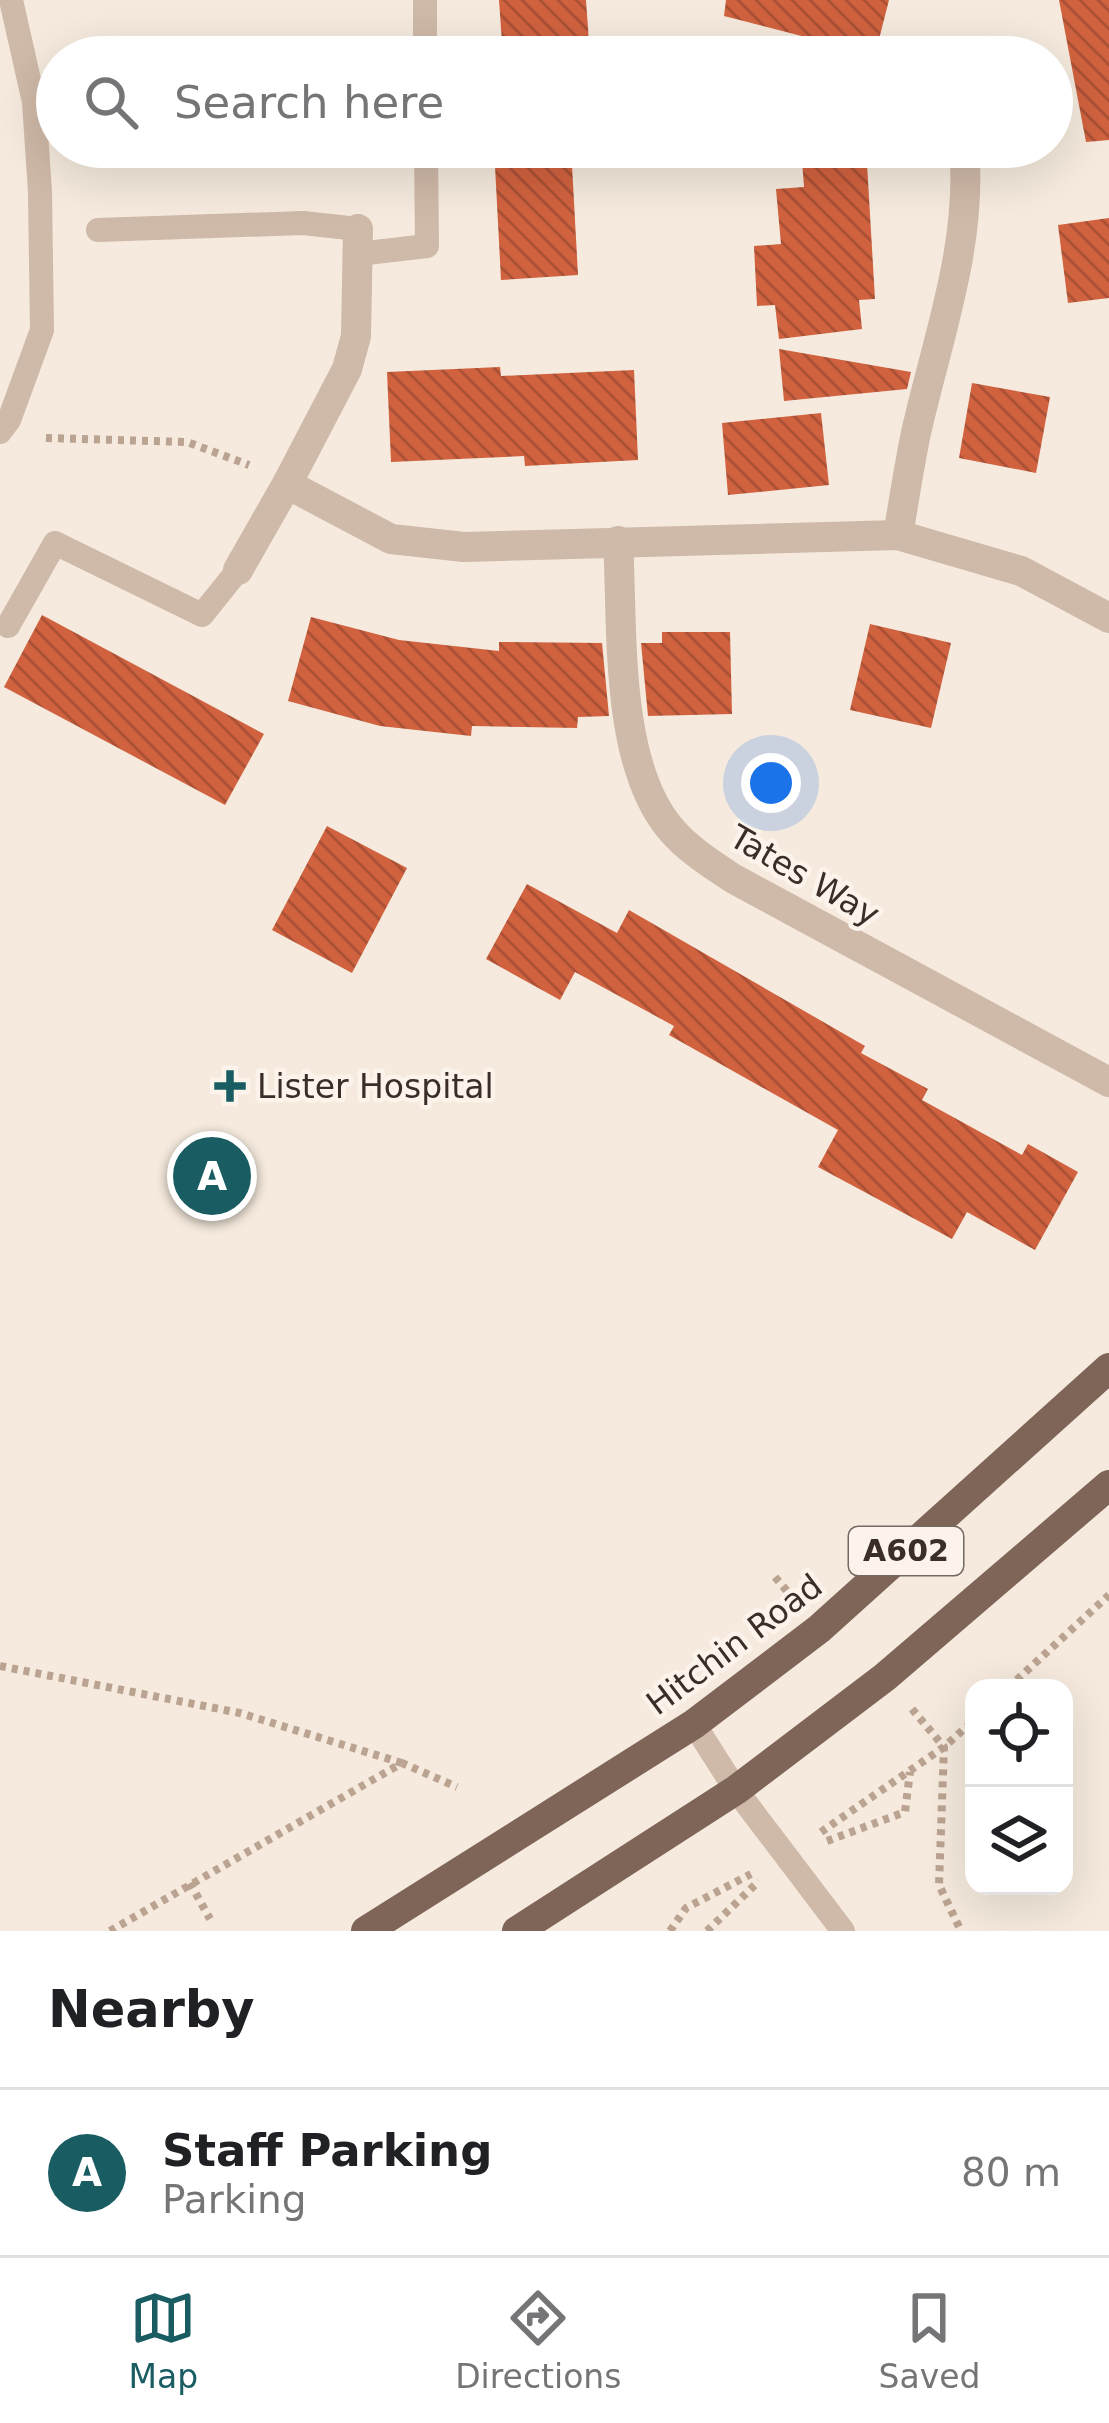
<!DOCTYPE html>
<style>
body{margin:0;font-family:"DejaVu Sans",sans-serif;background:#f6f6f6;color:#202124}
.controls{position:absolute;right:36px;bottom:36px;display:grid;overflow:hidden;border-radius:24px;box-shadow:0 12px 48px #0002}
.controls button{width:108px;height:108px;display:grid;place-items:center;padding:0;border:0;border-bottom:3px solid #e0e0e0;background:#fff;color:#202124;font:60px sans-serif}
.you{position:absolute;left:771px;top:783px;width:42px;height:42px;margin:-30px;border:9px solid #fff;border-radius:50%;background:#1a73e8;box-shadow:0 0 0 18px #1a73e833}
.badge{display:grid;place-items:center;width:78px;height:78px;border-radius:50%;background:#195c61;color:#fff;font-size:39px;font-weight:700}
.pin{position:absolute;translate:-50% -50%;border:6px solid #fff;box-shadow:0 3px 12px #0006}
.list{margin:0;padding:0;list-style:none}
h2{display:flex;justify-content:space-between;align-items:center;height:156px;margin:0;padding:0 48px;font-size:51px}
h2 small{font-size:39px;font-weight:400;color:#757577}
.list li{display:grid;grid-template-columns:78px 1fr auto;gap:36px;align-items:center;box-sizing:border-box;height:168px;padding:0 48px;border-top:3px solid #e0e0e0}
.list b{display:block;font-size:45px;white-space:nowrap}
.list p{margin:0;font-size:39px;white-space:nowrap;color:#757577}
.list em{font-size:39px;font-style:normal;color:#757577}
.icon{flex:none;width:66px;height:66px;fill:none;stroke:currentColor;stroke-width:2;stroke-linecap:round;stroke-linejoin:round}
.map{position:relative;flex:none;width:1109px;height:1931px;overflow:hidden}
.search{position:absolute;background:#fff;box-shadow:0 12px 48px #0002;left:36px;right:36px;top:36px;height:132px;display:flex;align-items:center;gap:30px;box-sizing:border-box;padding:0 42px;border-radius:66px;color:#757577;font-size:45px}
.sheet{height:324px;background:#fff}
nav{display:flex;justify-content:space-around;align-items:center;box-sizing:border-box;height:168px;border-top:3px solid #e0e0e0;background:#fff;font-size:33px;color:#757577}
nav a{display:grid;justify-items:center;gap:6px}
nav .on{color:#195c61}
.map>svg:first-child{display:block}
</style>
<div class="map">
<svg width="1109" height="1931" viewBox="0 0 1109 1931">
<defs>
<pattern id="building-back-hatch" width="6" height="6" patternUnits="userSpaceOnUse" patternTransform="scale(3)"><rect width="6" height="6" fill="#d1623f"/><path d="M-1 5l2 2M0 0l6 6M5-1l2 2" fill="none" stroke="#ab5135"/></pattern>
</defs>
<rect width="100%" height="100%" fill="#f5eadd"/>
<g fill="url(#building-back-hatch)">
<polygon points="499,0 586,0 590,57 503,57"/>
<polygon points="726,0 889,0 875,55 724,16"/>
<polygon points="1059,0 1109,0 1109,140 1086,142"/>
<polygon points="494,147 571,147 578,275 501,280"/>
<polygon points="801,147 866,147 875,299 859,300 862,329 779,339 775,305 757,306 754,246 781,244 776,189 804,187"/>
<polygon points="1109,218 1109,298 1068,303 1058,225"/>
<polygon points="779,349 911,372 907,389 784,401"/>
<polygon points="500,367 501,376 634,370 638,460 525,466 524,456 391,462 387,372"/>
<polygon points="972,383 1050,397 1036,473 959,458"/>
<polygon points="821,413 829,485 728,495 722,423"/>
<polygon points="42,615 264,734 225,805 4,687"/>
<polygon points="311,617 399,640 499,651 499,642 602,643 609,716 578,717 577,728 472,726 471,736 380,726 288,701"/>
<polygon points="870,624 951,643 931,728 850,710"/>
<polygon points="662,632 730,632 732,714 648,716 641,643 662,643"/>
<polygon points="327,826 407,868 352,973 272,930"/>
<polygon points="527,884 617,933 629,910 865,1046 861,1053 928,1089 922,1100 1022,1155 1028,1144 1078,1172 1035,1250 967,1212 952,1239 818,1167 838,1130 669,1035 674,1026 575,972 560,1000 486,959"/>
</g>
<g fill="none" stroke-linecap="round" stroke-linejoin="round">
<g stroke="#bba391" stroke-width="8" stroke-dasharray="6 6" stroke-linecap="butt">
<polyline points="46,438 187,442 249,465"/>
<polyline points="775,1577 793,1598"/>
<polyline points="0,1666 240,1713 402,1763"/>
<polyline points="1008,1688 1109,1595"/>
<polyline points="912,1709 944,1747 939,1885 961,1931"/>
<polyline points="821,1832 944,1747 974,1720"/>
<polyline points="827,1841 905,1812 910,1772"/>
<polyline points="190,1883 210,1919"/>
<polyline points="110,1931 402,1763 457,1787"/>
<polyline points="670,1931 686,1908 751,1874"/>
<polyline points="707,1931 759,1881"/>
</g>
<g stroke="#cfb9a8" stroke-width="24">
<polyline points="425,0 425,57"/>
<polyline points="98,230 303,223 358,229"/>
<polyline points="358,254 427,246 426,147"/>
<polyline points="0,432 9,420 42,330 40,192 34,102 11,0"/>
<polyline points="8,626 55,543 202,615 238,570"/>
<polyline points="694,1724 736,1790 843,1931"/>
</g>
<g stroke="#cfb9a8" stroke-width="30">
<polyline points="965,153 1021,147"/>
<polyline points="287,484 347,369 356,336 358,229"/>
<path d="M898,535C904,501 909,466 916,433C937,339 973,245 964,147"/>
<path d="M618,541C623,626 614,759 669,827C687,849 711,864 734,879L1109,1082"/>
<polyline points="238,570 287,484 391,539 464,547 898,535 1021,571 1109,618"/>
</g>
<g stroke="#7e6558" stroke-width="30">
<polyline points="366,1931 694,1724 819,1629 1109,1368"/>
<polyline points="517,1931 736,1790 885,1677 1109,1485"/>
</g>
</g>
<path fill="#195c61" stroke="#fcf4eb" stroke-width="4.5" d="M224 1068h12v12h12v12h-12v12h-12v-12h-12v-12h12z"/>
<g text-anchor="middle" stroke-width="9" stroke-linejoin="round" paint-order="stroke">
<rect fill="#fcf4eb" stroke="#756963" stroke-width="3" x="849" y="1527" width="114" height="48" rx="9"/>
<g font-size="30" font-weight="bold" fill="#3b2e29">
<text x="906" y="1561">A602</text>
</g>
<g font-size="33" fill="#3b2e29" stroke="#fcf4eb">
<text transform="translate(805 875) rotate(30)" y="12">Tates Way</text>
<text transform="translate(734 1644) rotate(-37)" y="12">Hitchin Road</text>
</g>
<g font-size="33" fill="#3b2e29" stroke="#fcf4eb" text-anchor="start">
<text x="257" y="1098">Lister Hospital</text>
</g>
</g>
</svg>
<div class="controls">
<button><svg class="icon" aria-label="locate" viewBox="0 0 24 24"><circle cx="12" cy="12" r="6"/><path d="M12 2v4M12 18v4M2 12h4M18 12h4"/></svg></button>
<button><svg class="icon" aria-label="layers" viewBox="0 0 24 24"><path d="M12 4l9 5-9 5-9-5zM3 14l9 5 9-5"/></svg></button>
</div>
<div class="you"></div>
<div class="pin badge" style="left:212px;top:1176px">A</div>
<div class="search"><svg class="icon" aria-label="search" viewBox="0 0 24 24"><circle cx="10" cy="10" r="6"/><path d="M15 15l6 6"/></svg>Search here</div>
</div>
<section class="sheet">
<h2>Nearby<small></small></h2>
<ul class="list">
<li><span class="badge">A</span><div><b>Staff Parking</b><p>Parking</p></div><em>80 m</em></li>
</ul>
</section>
<nav>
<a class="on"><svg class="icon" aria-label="map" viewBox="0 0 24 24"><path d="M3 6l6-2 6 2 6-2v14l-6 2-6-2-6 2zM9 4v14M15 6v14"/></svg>Map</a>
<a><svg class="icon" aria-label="directions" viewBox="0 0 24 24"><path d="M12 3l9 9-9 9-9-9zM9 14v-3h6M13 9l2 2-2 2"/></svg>Directions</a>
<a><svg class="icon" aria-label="saved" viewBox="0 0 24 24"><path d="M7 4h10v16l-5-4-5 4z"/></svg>Saved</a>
</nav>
